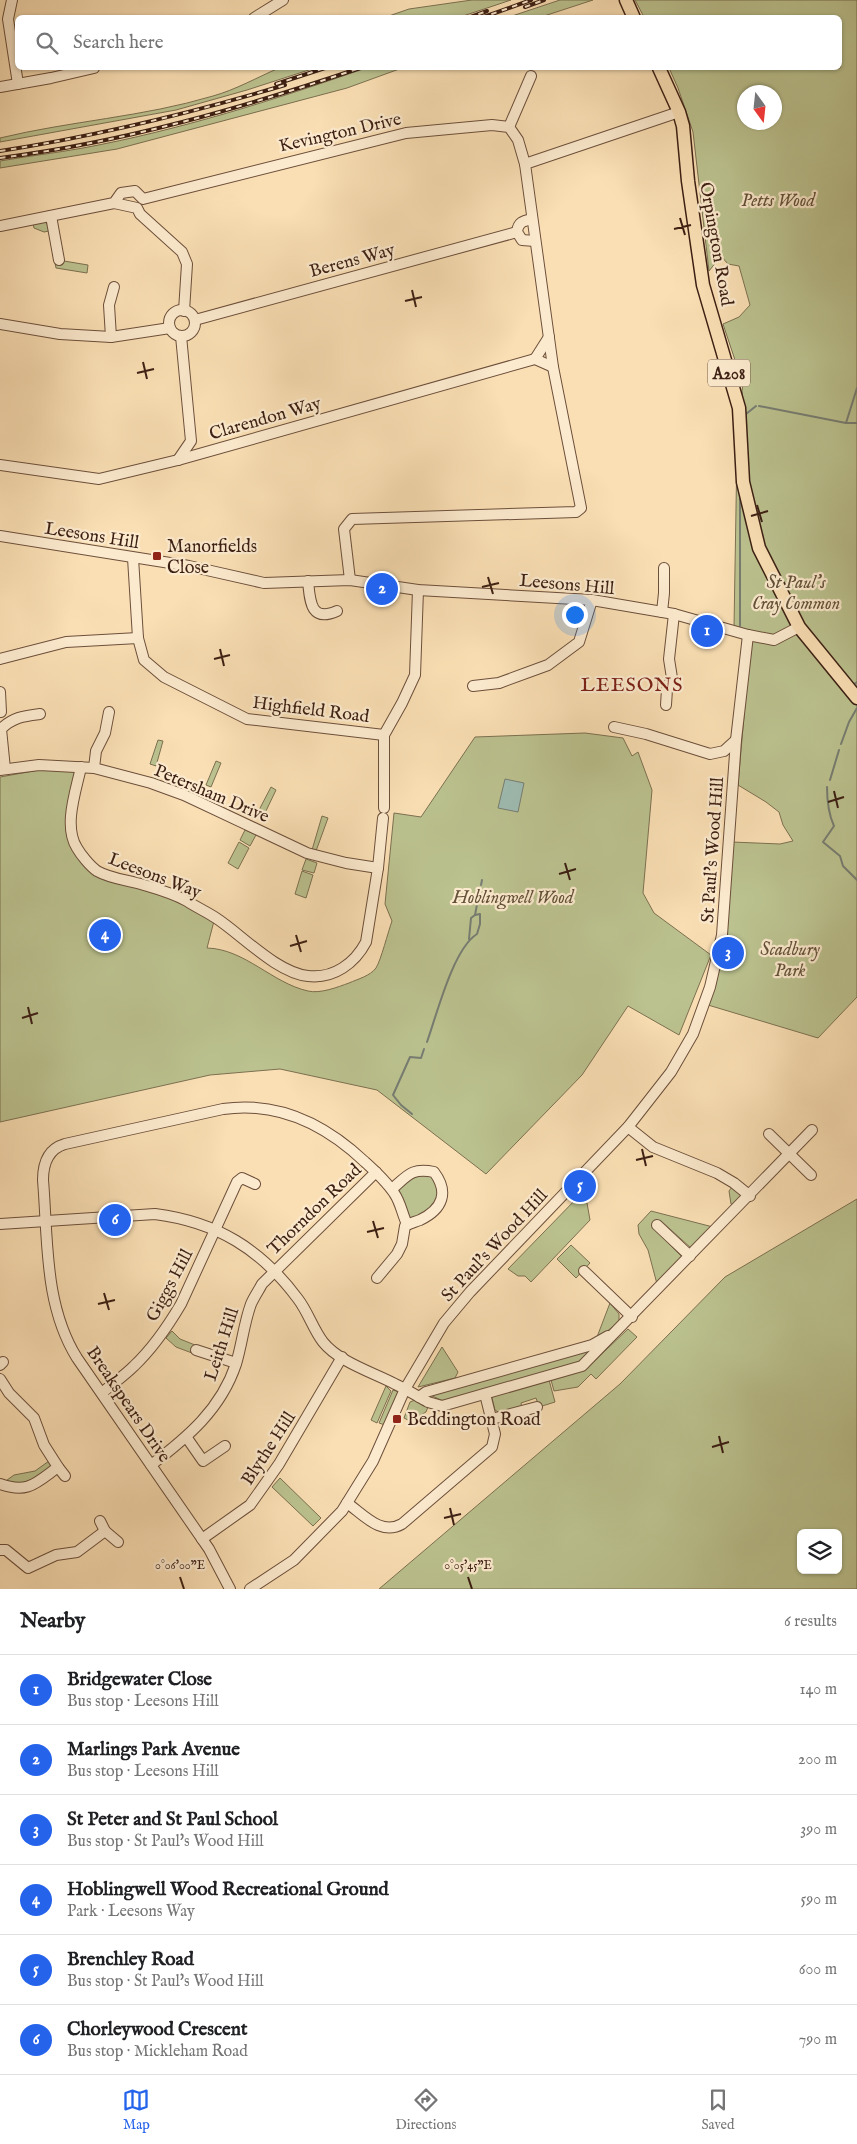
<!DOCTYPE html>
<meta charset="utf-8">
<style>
body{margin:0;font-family:"IM FELL English",serif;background:#f2f2f2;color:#202124}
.controls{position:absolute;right:15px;bottom:15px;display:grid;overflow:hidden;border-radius:8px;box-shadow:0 1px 4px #0004}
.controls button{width:45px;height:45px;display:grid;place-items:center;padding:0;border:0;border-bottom:1px solid #e0e0e0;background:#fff;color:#202124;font:25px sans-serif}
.compass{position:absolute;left:737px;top:85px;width:45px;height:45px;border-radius:50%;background:#fff;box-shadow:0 1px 4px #0004;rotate:165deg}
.you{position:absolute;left:574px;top:614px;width:18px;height:18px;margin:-12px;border:4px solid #fff;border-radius:50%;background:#1a73e8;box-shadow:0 0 0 8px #1a73e833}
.badge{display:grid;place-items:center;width:32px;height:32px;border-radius:50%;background:#2563eb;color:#fff;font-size:16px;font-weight:700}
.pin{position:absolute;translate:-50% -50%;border:2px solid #fff;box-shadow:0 1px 5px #0006}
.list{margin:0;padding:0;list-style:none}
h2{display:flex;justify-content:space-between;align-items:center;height:65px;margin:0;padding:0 20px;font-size:21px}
h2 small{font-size:16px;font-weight:400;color:#757577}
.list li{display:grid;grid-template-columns:32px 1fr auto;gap:15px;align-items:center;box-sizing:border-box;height:70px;padding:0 20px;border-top:1px solid #e0e0e0}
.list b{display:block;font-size:19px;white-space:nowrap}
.list p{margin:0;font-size:16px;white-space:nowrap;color:#757577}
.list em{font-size:16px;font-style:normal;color:#757577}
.icon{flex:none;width:28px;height:28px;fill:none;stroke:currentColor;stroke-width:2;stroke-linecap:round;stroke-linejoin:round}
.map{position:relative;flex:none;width:857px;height:1589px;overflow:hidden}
.search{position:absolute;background:#fff;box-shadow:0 1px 4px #0004;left:15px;right:15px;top:15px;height:55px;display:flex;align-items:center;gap:12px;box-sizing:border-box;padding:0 18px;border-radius:8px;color:#757577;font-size:19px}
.sheet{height:485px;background:#fff}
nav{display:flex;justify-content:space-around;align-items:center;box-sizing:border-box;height:70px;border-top:1px solid #e0e0e0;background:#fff;font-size:14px;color:#757577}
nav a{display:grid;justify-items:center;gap:2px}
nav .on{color:#2563eb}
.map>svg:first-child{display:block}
</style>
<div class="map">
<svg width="857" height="1589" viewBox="0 0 857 1589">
<rect width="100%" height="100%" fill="#fadfb4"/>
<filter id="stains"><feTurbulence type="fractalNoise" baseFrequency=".004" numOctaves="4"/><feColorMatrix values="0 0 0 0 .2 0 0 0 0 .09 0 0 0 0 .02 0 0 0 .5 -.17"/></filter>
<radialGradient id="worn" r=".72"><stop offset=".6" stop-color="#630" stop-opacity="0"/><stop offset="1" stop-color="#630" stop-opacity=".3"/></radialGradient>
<g fill="#bbc28f" stroke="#7c7051" fill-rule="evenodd">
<polygon points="472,0 511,0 460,17 386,17 409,9"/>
<polygon points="560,0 593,0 541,17 509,17"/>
<path d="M635,0H857V997L818,1038L708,1005L719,969L726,934L732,842L780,844L793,841L783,825L779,812L766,802L738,785L749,659L748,631L734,627L737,450L746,449L742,391L743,384L723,324L739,317L750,305L739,266L728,264L721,256L709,271L693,132L678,88L669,68H840V18L644,17ZM744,92H774V122H744Z"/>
<path d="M279,68H315L247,90L176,110L0,142V138C70,121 143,117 213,96C235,90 258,77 279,68Z"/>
<path d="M366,68H402L347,88L117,149L0,168V161C28,156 56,153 83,148C180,130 274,100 366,68Z"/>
<polygon points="44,221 47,224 49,231 44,232 34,228 33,224"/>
<polygon points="64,261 88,265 87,273 56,268 55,263"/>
<path d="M585,733L623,738L632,756L638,752L652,790L643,893L654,913L711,955L679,1035L628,1006L582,1075L486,1174L377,1090L280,1069L210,1075L0,1122V777L39,770L78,771L67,823L89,870L180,901L214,921L207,948C245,949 272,983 308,991C320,994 338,987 349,983C358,979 370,976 376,968C381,960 388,932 392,921L385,904L394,813L421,817L475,737Z"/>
<polygon points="158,740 163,741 156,766 150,764"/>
<polygon points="216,761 221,763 211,787 206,785"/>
<polygon points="271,787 276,790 265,813 259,810"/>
<polygon points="322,816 328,818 316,851 312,850"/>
<polygon points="245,830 256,835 250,846 240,840"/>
<polygon points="239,842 249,848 238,869 228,863"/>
<polygon points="306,859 317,863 314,873 302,870"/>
<polygon points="302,871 313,875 306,898 295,894"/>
<polygon points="428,1172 442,1190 429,1212 409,1219 397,1189 412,1175"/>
<polygon points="732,1187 741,1194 741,1199 734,1206 731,1204 729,1191"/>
<polygon points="579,1196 587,1203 590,1220 531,1282 525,1276 518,1276 508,1269"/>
<path d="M857,1199V1589H379L620,1384L725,1277ZM801,1533H838V1570H801Z"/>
<polygon points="651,1211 713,1227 691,1248 660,1220 652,1227 683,1258 657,1284 648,1250 639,1234 638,1225"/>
<polygon points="571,1245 590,1263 576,1278 557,1259"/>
<polygon points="610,1303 619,1314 619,1322 602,1335 597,1337"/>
<polygon points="628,1329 637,1337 596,1379 591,1374 578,1387 554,1391 551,1380 586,1369"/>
<polygon points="172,1331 180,1339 195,1345 192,1353 176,1347 166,1338"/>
<polygon points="603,1343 581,1364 443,1401 428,1394"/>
<polygon points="442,1347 458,1372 455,1378 418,1387"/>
<polygon points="549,1380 555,1402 539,1407 536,1398 521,1403 522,1408 501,1414 495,1410 492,1398 493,1396"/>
<polygon points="386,1386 391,1391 377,1423 371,1420"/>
<polygon points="393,1390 399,1392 385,1425 379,1423"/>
<polygon points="415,1400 428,1407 426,1412 410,1421 404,1418 410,1402"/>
<polygon points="49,1461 52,1466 29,1485 3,1483 14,1475 35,1471"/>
<polygon points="280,1478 321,1518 313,1526 272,1487"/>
</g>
<polygon fill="#9ebcb2" stroke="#777d72" points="505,779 524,783 518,812 498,808"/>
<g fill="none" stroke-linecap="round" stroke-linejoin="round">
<g stroke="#777d72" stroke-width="2">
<polyline points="759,406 846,423 857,423"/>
<polyline points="746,414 756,406"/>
<polyline points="846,423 857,388"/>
<polyline points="740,494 740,626"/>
<polyline points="854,686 853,685 857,682"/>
<polyline points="841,744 849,722 857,708"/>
<polyline points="830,780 839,750"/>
<path d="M827,787C827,800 828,813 834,826L823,842L840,856L843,866L857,880"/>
<polyline points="481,885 482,880"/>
<polyline points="469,939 471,918 475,915 480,889"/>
<path d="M427,1042C437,1014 453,949 477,934L480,924V914L475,915"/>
<polyline points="412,1114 401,1105 393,1095 410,1057 421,1058 424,1049"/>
</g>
<g stroke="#6c4f3b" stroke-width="12">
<g id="minor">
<polyline points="12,0 8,19 18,84"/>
<polyline points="254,18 283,0"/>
<polyline points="0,87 51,78 94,68"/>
<polyline points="509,127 531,76"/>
<polyline points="114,203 137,208 140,214 182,252 187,264 184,311"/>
<polyline points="51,216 59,260"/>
<path d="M532,219C523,221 518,222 517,232L522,240L535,241"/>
<polyline points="0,226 114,203 121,193 135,191 143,199 406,133 492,125 509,127 518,140 525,164"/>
<circle cx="182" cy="323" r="13"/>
<polyline points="195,320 517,232"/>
<polyline points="0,324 60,334 111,337 170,328"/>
<polyline points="111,337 109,305 114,287"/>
<polyline points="535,359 549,337"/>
<polyline points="178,460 191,441 181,336"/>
<polyline points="0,465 99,479 178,460 535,359 553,367"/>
<polyline points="0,536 189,566 264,583 350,580 418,590 592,600 674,614 748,635 774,640 799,627"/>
<polyline points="133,558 138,638 144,660 164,677 247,719 384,735 402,703 415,675 418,590"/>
<polyline points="350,580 344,529 352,519 576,512 581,508 553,367 525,164 679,112"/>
<path d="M308,581C310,600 310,623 337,611"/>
<polyline points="662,612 664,593 664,568"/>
<polyline points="0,659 66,642 138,638"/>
<polyline points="473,686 499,683 548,665 579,642 592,600"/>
<polyline points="0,692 1,712"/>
<polyline points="666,705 667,689 672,678 669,659 674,614"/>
<polyline points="614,727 646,734 710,754 724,751 736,740"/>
<polyline points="384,735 384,808"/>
<path d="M81,767C76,791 63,826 77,848C81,855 90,866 97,871C111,879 128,880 144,885C158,889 174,894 187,901C196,907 207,912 216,918C242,935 277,973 308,976C334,979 355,963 366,942L378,868L383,818"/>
<polyline points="94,768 96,751 105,733 109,712"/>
<path d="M5,769L1,729C13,717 24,716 40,714"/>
<polyline points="0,770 39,765 94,768 151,783 184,795 307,853 346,863 378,868"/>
<polyline points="628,1127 653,1147 717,1173 734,1183 750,1196"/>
<polyline points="769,1134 811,1175"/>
<path d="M0,1224L155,1214C217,1222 261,1249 298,1299C308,1312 313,1329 323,1342C339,1362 372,1372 395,1384C406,1389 417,1396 428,1402L442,1406L582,1366L812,1130"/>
<polyline points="657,1225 690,1256"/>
<polyline points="584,1271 632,1317"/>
<path d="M377,1278L397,1254L402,1244L405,1226C410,1223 415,1222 420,1220C443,1209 449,1192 434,1172C412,1167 407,1176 392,1189"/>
<polyline points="196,1350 236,1363"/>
<polyline points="0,1365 3,1362"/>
<polyline points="0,1379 9,1393 34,1418 44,1445 58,1467"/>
<path d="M102,1393C112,1384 124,1376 134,1366C153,1348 168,1326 181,1304L237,1182L242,1178L255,1184"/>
<polyline points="419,1397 426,1392 592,1345 608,1336"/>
<polyline points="492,1419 537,1407"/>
<polyline points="187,1438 203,1461 225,1446"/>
<path d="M151,1465C188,1437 221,1409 236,1364C242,1344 244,1323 251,1304C254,1297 259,1290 262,1284L376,1172"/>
<path d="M0,1484C28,1494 36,1483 58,1467L65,1476"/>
<path d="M347,1503C364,1515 381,1536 402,1524L492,1447L495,1434L485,1394"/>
<polyline points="100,1521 105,1531 118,1542"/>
<polyline points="202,1539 250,1505 279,1464 342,1357"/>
<polyline points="0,1550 6,1550 28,1568 56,1555 77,1552 105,1531"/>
<path d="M230,1589L209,1549L77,1358C44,1305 48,1240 43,1180C43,1164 48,1149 65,1144L223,1109C278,1101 326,1125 365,1162C375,1171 386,1181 394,1193C401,1203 402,1214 407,1224"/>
<polyline points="250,1589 294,1560 342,1511 373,1461 405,1389 444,1323 470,1292 628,1127 671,1072 693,1034 710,987 722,935 736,740 748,635"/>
</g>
</g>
<g stroke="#3c1f13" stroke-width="15">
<g id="major">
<polyline points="626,0 634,18"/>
<polyline points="659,68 679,112 683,126 688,181 703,285 739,408 743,482 759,548 799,627 857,698"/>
</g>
</g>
<use href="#minor" stroke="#fceace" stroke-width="10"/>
<use href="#major" stroke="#fadfb4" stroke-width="12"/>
<g stroke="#3c1f13" stroke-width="4">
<g id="rail">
<polyline points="525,7 544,0"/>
<polyline points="468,18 487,11"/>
<polyline points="481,18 531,0"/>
<polyline points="276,84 325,68"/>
<path d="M0,151C97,136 191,113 285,85"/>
<path d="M0,158C124,142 242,108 360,68"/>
</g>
</g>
<use href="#rail" stroke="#fceace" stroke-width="2" stroke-dasharray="5.5" stroke-linecap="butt"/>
</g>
<path fill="none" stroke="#3c1f13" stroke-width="2" d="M680,218L685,235M674,229L691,225M412,290L416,307M405,301L422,297M143,362L147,379M137,373L154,369M757,505L762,522M751,516L768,511M488,577L493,594M482,587L499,583M220,649L224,666M214,659L230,655M834,791L838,808M828,802L844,797M565,863L570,880M559,874L576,869M296,935L301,952M290,946L307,941M28,1007L32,1024M22,1018L38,1013M642,1149L646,1166M636,1160L653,1156M373,1221L378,1238M367,1232L384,1228M104,1293L109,1310M98,1304L115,1300M719,1436L723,1453M712,1447L729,1442M450,1508L454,1525M444,1518L461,1514M180,1577L184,1589M468,1577L472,1589"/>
<g fill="#8f2418" stroke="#fceace" stroke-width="2">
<rect x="152" y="551" width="10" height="10" rx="2.5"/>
<rect x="392" y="1414" width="10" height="10" rx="2.5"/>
</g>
<g text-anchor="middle" stroke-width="4.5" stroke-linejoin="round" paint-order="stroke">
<rect fill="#fceace" stroke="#765c4b" stroke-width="1" x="708" y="359.5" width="42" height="27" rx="4"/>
<g font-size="16" font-weight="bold" fill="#3c1f13">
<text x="729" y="379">A208</text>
</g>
<g font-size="18" fill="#3c1f13" stroke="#fceace">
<text transform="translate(340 132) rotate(-13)" y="6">Kevington Drive</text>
<text transform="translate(717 244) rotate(80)" y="6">Orpington Road</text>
<text transform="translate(352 260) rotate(-15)" y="6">Berens Way</text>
<text transform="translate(265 418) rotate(-16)" y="6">Clarendon Way</text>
<text transform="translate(92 535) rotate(9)" y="6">Leesons Hill</text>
<text transform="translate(567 584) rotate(5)" y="6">Leesons Hill</text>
<text transform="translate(311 709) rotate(7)" y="6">Highfield Road</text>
<text transform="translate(212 793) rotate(23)" y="6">Petersham Drive</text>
<text transform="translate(712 850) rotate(-86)" y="6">St Paul's Wood Hill</text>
<text transform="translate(155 875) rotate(21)" y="6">Leesons Way</text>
<text transform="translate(314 1209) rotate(-44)" y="6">Thorndon Road</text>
<text transform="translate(494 1245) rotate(-47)" y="6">St Paul's Wood Hill</text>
<text transform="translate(169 1285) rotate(-62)" y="6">Giggs Hill</text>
<text transform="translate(221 1344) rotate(-72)" y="6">Leith Hill</text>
<text transform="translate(129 1404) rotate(56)" y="6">Breakspears Drive</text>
<text transform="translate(268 1448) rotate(-57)" y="6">Blythe Hill</text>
</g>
<g font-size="18" font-style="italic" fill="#625038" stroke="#fceace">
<text x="778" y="206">Petts Wood</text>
<text x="796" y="588">St Paul's<tspan x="796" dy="21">Cray Common</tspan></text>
<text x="513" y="903">Hoblingwell Wood</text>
<text x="790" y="955">Scadbury<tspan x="790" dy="21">Park</tspan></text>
</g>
<g font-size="18" fill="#3c1f13" stroke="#fceace" text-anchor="start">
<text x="167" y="552">Manorfields<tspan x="167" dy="21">Close</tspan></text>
<text x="407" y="1425">Beddington Road</text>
</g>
<g font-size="20" letter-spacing="1" fill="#7a1f14" stroke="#fceace">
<text x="632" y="691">LEESONS</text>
</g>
</g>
<g font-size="12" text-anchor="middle" fill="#3c1f13" stroke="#fceace" stroke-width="4.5" stroke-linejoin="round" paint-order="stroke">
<text x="180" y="1569">0°06'00"E</text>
<text x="468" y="1569">0°05'45"E</text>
</g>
<rect width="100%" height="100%" filter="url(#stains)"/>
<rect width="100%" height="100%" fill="url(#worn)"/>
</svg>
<div class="controls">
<button><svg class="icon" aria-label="layers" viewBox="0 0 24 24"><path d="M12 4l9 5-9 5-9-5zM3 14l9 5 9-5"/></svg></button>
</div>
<svg class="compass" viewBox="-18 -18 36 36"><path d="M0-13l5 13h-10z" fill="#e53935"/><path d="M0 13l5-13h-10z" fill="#757577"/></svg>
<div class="you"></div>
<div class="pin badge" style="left:707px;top:631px">1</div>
<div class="pin badge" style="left:382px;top:589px">2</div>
<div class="pin badge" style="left:728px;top:953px">3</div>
<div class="pin badge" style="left:105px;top:935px">4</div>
<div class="pin badge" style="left:580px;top:1186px">5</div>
<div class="pin badge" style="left:115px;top:1220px">6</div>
<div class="search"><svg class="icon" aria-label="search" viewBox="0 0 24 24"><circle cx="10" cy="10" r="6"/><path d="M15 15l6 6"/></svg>Search here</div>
</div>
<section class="sheet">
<h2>Nearby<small>6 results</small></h2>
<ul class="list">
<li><span class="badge">1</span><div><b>Bridgewater Close</b><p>Bus stop · Leesons Hill</p></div><em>140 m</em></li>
<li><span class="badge">2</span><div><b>Marlings Park Avenue</b><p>Bus stop · Leesons Hill</p></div><em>200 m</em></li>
<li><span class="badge">3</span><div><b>St Peter and St Paul School</b><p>Bus stop · St Paul's Wood Hill</p></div><em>390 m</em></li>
<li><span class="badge">4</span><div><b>Hoblingwell Wood Recreational Ground</b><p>Park · Leesons Way</p></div><em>590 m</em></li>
<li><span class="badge">5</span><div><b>Brenchley Road</b><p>Bus stop · St Paul's Wood Hill</p></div><em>600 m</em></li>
<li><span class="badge">6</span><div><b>Chorleywood Crescent</b><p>Bus stop · Mickleham Road</p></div><em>790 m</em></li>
</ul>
</section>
<nav>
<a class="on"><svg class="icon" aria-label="map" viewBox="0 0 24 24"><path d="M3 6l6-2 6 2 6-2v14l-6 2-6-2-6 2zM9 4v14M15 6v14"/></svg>Map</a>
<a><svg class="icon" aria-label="directions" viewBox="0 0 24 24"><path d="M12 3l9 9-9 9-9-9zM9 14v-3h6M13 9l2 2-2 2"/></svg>Directions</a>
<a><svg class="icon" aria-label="saved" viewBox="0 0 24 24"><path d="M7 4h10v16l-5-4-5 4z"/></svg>Saved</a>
</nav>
